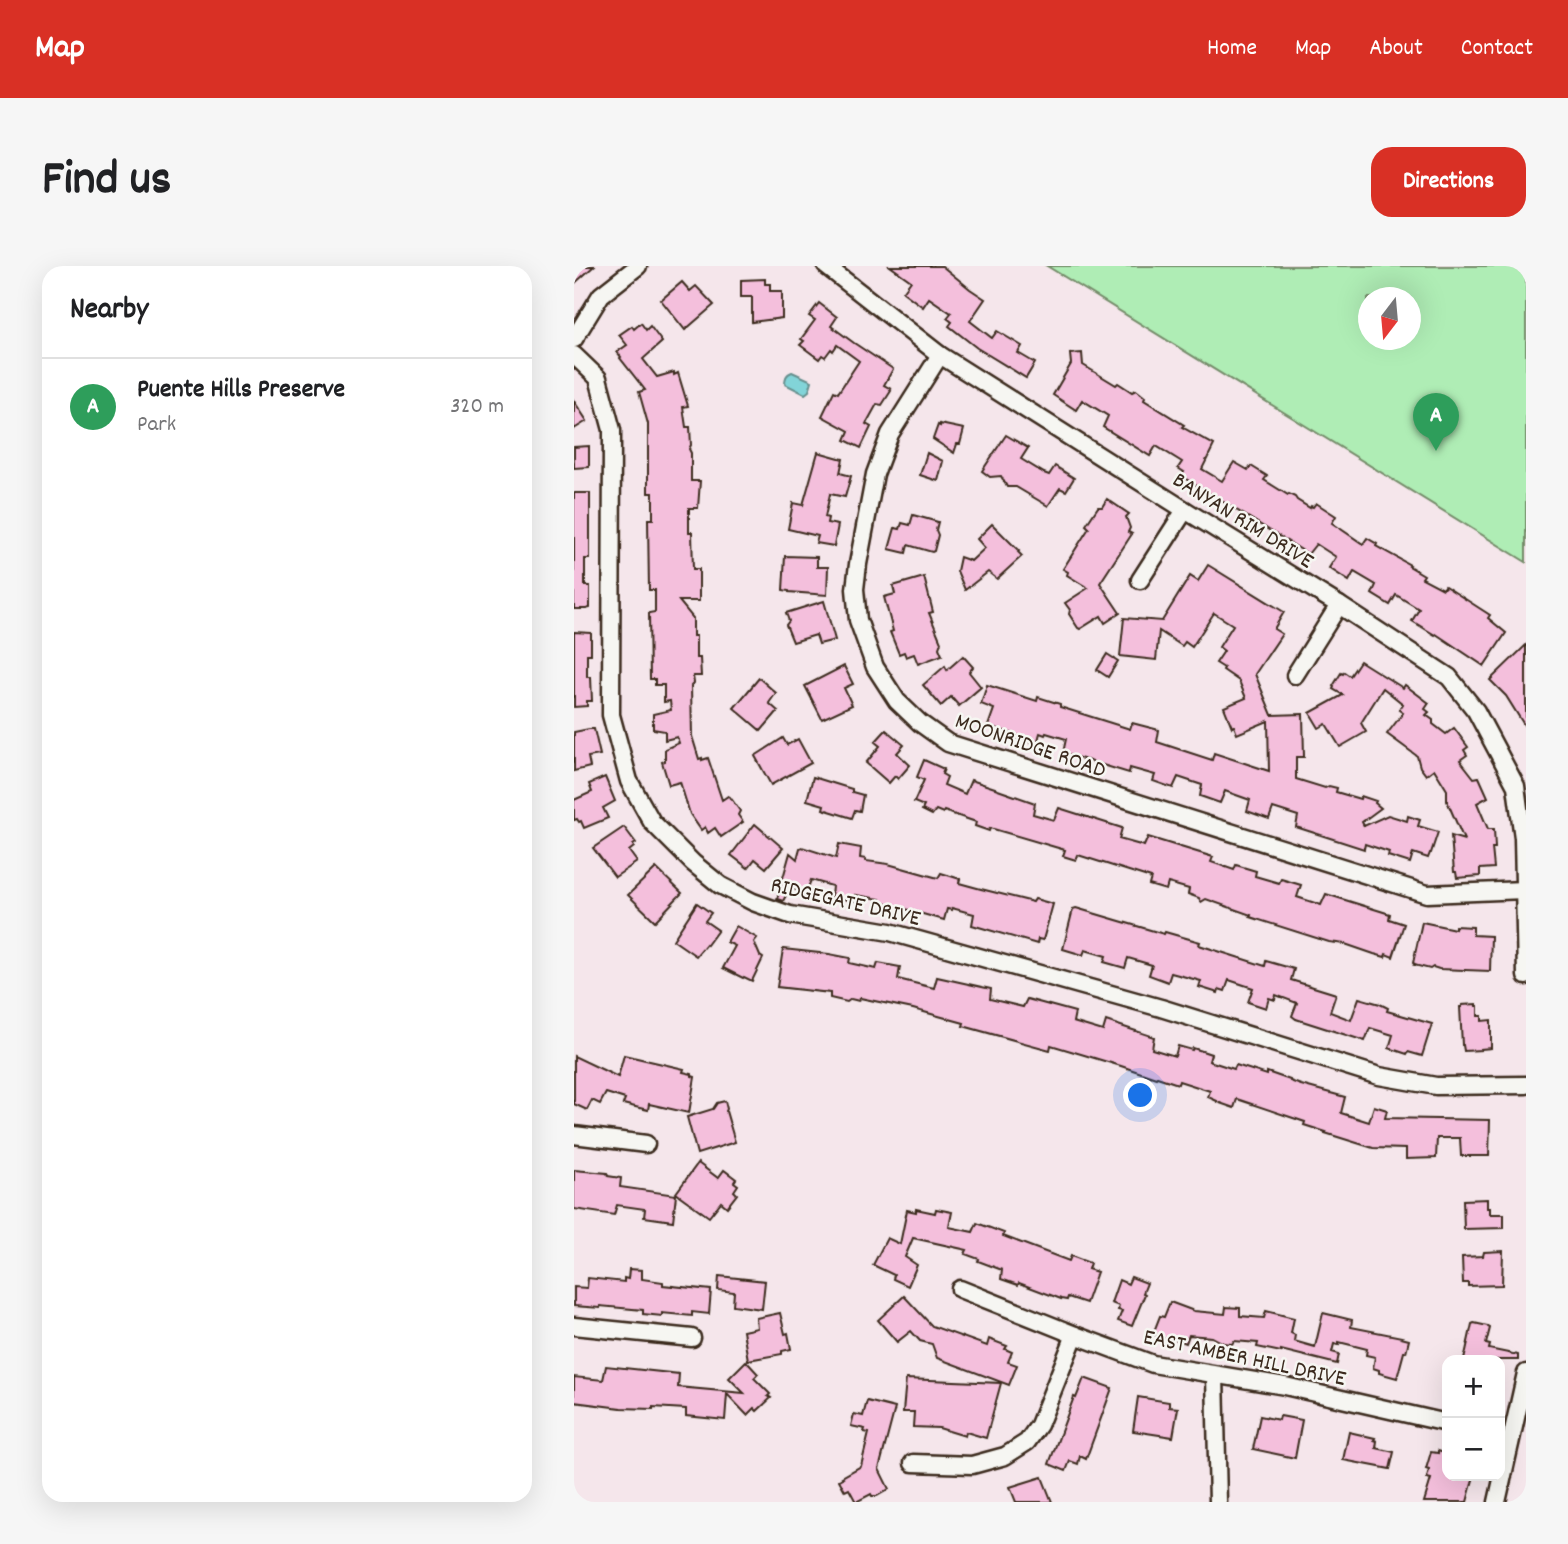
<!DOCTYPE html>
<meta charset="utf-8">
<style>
body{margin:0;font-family:Dekko,sans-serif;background:#f6f6f6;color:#202124}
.controls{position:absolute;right:21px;bottom:21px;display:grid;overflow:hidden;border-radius:14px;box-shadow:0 7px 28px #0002}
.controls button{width:63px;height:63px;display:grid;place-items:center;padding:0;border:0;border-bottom:2px solid #e0e0e0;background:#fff;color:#202124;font:35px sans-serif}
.compass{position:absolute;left:784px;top:21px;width:63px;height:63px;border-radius:50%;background:#fff;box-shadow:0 7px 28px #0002;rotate:196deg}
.you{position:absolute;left:567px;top:830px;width:24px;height:24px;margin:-18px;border:5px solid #fff;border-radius:50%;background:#1a73e8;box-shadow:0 0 0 10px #1a73e833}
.badge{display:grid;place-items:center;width:46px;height:46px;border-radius:50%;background:#d93025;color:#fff;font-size:23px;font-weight:700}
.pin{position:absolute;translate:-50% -58px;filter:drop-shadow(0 2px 4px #0008)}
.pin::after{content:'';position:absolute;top:37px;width:24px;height:21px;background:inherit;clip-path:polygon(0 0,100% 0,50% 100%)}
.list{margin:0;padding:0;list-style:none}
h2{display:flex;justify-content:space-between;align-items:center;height:91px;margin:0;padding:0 28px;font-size:30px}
h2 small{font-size:23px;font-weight:400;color:#757577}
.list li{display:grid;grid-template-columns:46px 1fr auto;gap:21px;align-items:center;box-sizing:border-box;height:98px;padding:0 28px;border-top:2px solid #e0e0e0}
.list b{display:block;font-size:26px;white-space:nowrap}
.list p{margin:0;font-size:23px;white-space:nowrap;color:#757577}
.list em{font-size:23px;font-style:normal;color:#757577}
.map{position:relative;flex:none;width:952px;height:1236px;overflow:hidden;border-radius:21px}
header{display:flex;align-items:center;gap:42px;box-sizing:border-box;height:98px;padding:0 35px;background:#d93025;color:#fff}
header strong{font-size:33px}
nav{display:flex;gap:38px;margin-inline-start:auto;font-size:24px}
.intro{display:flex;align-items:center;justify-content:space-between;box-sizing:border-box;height:168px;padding:0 42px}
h1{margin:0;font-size:49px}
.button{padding:18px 32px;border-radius:21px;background:#d93025;color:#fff;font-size:24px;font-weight:700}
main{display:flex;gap:42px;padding:0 42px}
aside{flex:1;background:#fff;border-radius:21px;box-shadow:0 7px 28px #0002}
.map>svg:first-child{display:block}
</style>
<header>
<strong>Map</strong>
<nav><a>Home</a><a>Map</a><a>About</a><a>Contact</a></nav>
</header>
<div class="intro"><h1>Find us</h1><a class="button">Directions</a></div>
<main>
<aside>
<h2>Nearby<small></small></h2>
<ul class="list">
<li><span class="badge" style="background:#2e9e5b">A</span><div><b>Puente Hills Preserve</b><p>Park</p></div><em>320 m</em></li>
</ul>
</aside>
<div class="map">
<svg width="952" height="1236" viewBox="0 0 952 1236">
<rect width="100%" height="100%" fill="#f5e6eb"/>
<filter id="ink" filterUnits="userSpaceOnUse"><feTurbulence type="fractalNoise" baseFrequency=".0143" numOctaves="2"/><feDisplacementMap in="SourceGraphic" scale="14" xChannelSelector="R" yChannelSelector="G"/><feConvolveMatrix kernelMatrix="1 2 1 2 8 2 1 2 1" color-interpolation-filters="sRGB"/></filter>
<g filter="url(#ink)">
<path fill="#afedb5" stroke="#758c6a" stroke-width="2" fill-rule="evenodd" d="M473,0H952V296ZM794,32H836V74H794Z"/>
<path fill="#82d4d8" stroke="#66908e" stroke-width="2" d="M218,106L238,115L235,125L231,128L211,118C211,112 212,108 218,106Z"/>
<g fill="#f4bfdc" stroke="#3b2a1e" stroke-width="2">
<polygon points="0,0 20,0 0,18"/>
<polygon points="316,0 368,0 396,23 411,33 396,55 418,72 423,65 448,80 444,87 461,97 452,112 403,82 375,60 378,56 373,52 377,47 355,32 349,41 329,26 337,15"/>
<polygon points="191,13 191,18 196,18 196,25 208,25 208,52 178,56 178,31 167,31 167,14"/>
<polygon points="108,16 116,25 122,20 140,39 111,64 87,34"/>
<polygon points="245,37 263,51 257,60 280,77 319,103 310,119 317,123 316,124 317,125 308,139 303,138 292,158 297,161 287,182 271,174 275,165 248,150 260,125 264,127 285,95 263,79 259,85 257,83 251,91 248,89 245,93 226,79 230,75 227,73 241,54 235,50"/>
<polygon points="67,57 72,64 76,60 88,76 69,93 83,111 100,106 100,109 104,107 114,140 109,141 112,161 116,161 117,179 115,183 117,187 117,215 126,215 124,242 115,242 115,266 118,266 119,303 125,303 125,335 105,335 119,352 119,370 122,370 122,392 126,392 127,410 119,410 120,417 117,420 118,470 125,493 128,492 128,494 134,492 148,534 154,530 156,531 166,545 164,549 169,556 147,571 141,562 134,567 131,561 127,564 116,548 106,516 95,519 88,496 91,495 91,483 105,477 103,471 91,474 91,465 79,463 79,448 97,444 96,435 90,436 90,419 81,419 81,413 76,413 75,347 81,346 81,324 75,324 74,253 79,253 79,227 74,227 74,158 65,126 71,124 46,92 47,91 43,86 53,79 45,69 58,60 60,63"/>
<polygon points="508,87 509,99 542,119 544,117 558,126 562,124 571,131 570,134 610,159 608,161 640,179 628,203 648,215 660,196 674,204 677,200 693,210 690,214 714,229 715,228 721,231 723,234 736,242 737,240 739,241 742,237 762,250 758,257 789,278 793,272 803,278 802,280 836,299 835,300 850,309 848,312 869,323 871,320 916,349 914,352 932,367 910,400 862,368 861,369 838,355 845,343 822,329 816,339 798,328 802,319 780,306 775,315 755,302 762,291 742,278 734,288 607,210 610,206 604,202 608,196 582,180 576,190 529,161 534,150 508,134 502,144 479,129 497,98 496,88"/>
<polygon points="0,135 13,155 0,163"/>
<polygon points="366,158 390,163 386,178 383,178 380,187 359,173 364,159 366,160"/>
<polygon points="432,169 454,182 447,193 470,207 475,209 481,200 500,212 492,225 486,222 474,240 442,221 433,221 427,210 416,211 408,205"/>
<polygon points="15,180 15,201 0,202 0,181"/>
<polygon points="244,186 269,193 266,207 277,210 271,231 256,228 251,251 254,252 253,257 264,259 260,280 242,277 244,270 214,263 219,237 229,239"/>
<polygon points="353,187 369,195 364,215 346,209"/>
<polygon points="0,227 16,227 16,293 11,293 11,320 16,320 16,342 12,343 0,343"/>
<polygon points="533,233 555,248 552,251 556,262 554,266 558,268 526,317 546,347 531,357 527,350 506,363 504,362 495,348 496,344 491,337 514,322 493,309 494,306 489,303 515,262 512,259 524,241 528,241"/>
<polygon points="339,249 364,256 362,264 364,269 360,285 358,286 334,279 332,287 315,283 321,262 326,263 328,257 336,259"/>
<polygon points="418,258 445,285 444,286 448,290 423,313 414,306 391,324 383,305 386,291 397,295 411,282 403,273"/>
<polygon points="211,290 243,291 243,301 254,301 253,329 215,326 215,325 209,324"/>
<polygon points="634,299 710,346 700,363 708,368 681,408 698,449 729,448 730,491 722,491 722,513 751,522 755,520 763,522 762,526 786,533 787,530 802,535 801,537 807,542 788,556 790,560 814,549 833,555 834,550 846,554 844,560 864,566 857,587 856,587 854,592 839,587 836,597 814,590 815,586 791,578 790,583 722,561 724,550 699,542 695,553 673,545 676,534 651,525 646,537 626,530 628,519 604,511 599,522 579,515 581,509 556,502 555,507 489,487 492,473 472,467 471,469 466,467 463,478 443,472 443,469 414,460 420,443 407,438 413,419 463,435 464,431 486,438 486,441 556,463 558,457 585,464 583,476 638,494 640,487 695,505 694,455 663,468 660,460 658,461 650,441 672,432 665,415 649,404 650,402 642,397 650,385 645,381 659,359 640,347 618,381 611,376 608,380 585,365 582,394 546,390 550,352 588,355 616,310 624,315"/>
<polygon points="350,311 359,346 355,347 367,376 365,382 368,389 344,398 340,388 332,391 330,386 325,388 316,366 319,365 310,331 321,328 319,320"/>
<polygon points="250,335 261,374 245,378 242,369 219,376 212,359 215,355 212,347"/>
<polygon points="0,366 17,367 17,388 13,388 13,411 17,411 18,435 13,435 13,440 0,441"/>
<polygon points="952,379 952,462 932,430 916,414"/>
<polygon points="533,388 544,395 534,411 523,404"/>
<polygon points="389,390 399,401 395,406 407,421 385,440 377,431 367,440 349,419 371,400 373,404"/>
<polygon points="786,395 829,422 831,419 855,437 851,443 855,446 852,449 859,454 859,458 872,468 880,462 894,481 890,484 893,489 886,494 900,512 905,511 914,531 903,537 914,563 920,563 921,582 918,582 920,602 906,603 906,610 883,612 882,606 880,606 877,570 890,574 873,535 873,524 860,503 852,509 846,501 843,490 813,468 829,447 825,444 829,438 809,422 787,457 792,466 766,481 752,458 745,462 736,447 769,429 759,423 760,421 759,420 767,407 769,408 770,406 776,410"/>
<polygon points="270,400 279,418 270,422 278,439 248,453 231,420"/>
<polygon points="185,412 202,427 195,437 204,445 187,465 160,442"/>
<polygon points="15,463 20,463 26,489 14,491 16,501 0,505 0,466"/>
<polygon points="312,464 330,479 323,487 336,499 324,513 321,510 315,517 292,497 306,480 301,476"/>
<polygon points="209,472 213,479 224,473 237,497 197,519 181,490"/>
<polygon points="350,494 370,503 368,508 373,511 370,519 391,528 397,514 421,522 421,523 461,537 459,548 480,554 485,542 548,562 545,573 570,580 574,571 639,591 637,596 660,604 662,599 682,605 681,610 705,617 707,613 727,619 723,631 747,639 752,628 816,648 815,653 830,658 819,691 812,688 811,691 800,688 771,678 755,676 676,651 677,649 632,633 627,636 625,632 614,628 615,623 594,617 592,624 575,619 577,612 504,589 502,594 489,590 491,584 416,562 415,565 401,560 402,556 370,545 369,547 362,544 358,549 348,544 350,540 340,536 350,514 343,511"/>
<polygon points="31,511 41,535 29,542 34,552 10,562 7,555 5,556 3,553 0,554 0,534 18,526 15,518"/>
<polygon points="239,511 278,523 278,526 289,529 286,545 281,544 278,552 249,543 250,539 233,534"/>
<polygon points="181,558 209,582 192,602 181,593 174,602 157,589"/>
<polygon points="50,561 62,577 59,579 60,581 55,585 63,596 41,611 19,582"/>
<polygon points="265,578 287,582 286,592 292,593 292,595 314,598 364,612 367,607 386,613 385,617 407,623 459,636 461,633 479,638 469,674 464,673 463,678 398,659 400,648 378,642 378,644 373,643 370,654 306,636 306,633 281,629 280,635 257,631 258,620 237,614 232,627 216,622 209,635 203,633 216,587 223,593 226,582 228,581 262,592"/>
<polygon points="82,602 108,627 81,655 54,629"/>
<polygon points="123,637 137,647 131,655 144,664 133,679 132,678 122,690 99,674"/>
<polygon points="502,642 590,668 591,666 626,676 625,679 691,700 692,695 720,703 717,714 762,728 756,746 777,754 785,732 806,738 814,742 813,745 858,758 848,790 834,786 833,788 815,782 819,769 796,762 791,775 722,753 718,750 723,737 702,729 701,734 695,732 692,742 674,736 679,722 655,714 651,725 645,723 644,727 625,721 627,715 597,707 594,716 575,709 578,699 554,692 551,702 530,696 532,690 511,684 509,689 489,683 499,643"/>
<polygon points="848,656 881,663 881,660 899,661 899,669 917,670 916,705 865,703 859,701 856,703 840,699 841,698 839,697"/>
<polygon points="162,660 183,672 180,676 186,690 189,692 178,715 170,711 169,712 149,702 161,680 153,676"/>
<polygon points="209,683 255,688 276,692 275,697 302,703 304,697 326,701 324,713 360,722 363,711 417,723 416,733 449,741 453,733 501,746 499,756 529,765 532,755 580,771 578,783 601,790 604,780 618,784 619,782 637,788 635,795 660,803 662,799 693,809 693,806 716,814 716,815 727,819 771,831 767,847 795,856 800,840 813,844 811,852 916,854 915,890 887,890 886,872 863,872 862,892 832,893 832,883 799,882 751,867 752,866 730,859 731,856 663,833 660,842 643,836 643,835 634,831 636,825 605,815 604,818 583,811 582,812 547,800 477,779 476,784 389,760 390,757 339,743 286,732 285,735 277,733 273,736 256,732 256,727 203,721"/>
<polygon points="902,738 902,740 904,740 904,750 908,750 908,755 917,754 917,782 907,783 907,784 890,785 889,779 888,779 886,741 888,741 888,739"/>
<polygon points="50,789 110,803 109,806 118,808 118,810 121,811 115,847 75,838 74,844 49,838 51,833 32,827 26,838 18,834 13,844 0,838 0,790 44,811"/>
<polygon points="151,835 153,843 152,845 161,876 123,888 113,851 139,843 143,837"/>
<polygon points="124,897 144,912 150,904 162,913 160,916 164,919 160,925 163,928 153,941 147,936 135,951 102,927"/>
<polygon points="0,904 33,907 34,910 47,912 46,921 102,929 99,955 70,951 71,943 43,939 40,949 0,943"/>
<polygon points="913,933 913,942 916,942 916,948 930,948 930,962 890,963 889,934"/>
<polygon points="342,943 361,947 362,943 378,946 375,961 399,966 403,957 430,967 429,970 495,995 497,990 516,997 514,1003 523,1006 512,1037 494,1031 493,1034 487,1033 445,1017 444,1019 427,1013 428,1004 404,995 405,993 391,988 393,984 339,972 331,991 343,999 334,1020 319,1013 320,1009 299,999 313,972 326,978 333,944 342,946"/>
<polygon points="929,985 928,1019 894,1020 894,1017 889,1017 888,991 909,990 910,986"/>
<polygon points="55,1003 68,1004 68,1013 89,1016 89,1019 137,1024 135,1048 118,1046 118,1050 88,1047 88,1050 69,1048 69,1044 26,1040 26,1042 0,1040 0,1021 13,1022 14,1012 50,1016 50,1012 54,1013"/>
<polygon points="145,1010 191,1015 188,1043 159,1039 160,1026 144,1024"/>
<polygon points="557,1011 573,1017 569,1027 571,1028 558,1060 544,1055 548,1045 544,1044 545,1040 537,1037 545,1014 554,1018"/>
<polygon points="330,1030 358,1060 413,1080 415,1073 433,1080 431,1083 438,1086 434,1096 443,1099 435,1119 363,1092 358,1078 346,1075 337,1065 323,1076 304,1054"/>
<polygon points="596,1036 620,1045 651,1048 652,1041 666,1042 666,1050 690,1052 692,1045 720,1052 717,1067 721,1069 720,1075 741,1081 749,1047 778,1054 777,1061 828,1071 827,1072 835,1074 832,1086 830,1086 823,1112 805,1107 805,1104 799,1102 801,1091 792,1089 793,1083 765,1076 765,1079 760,1078 758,1086 765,1088 763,1098 707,1084 707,1086 683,1081 684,1077 660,1075 658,1078 649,1077 638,1071 615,1069 612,1077 598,1072 597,1075 579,1068 586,1050 590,1051"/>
<polygon points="206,1047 211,1068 214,1067 217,1083 208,1085 208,1088 174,1094 169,1065 183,1062 182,1052"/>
<polygon points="900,1057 914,1060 914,1061 916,1062 912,1078 916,1079 915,1083 944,1089 944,1094 890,1094 898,1058"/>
<polygon points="172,1095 184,1108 180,1112 196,1128 194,1130 197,1132 183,1145 180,1142 173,1149 153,1128 151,1154 112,1150 112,1143 79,1141 79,1143 47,1142 0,1136 0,1111 29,1114 32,1100 105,1108 104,1121 170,1127 155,1112"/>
<polygon points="510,1112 538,1122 512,1193 506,1190 504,1198 496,1195 492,1205 475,1198 500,1131 502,1132"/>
<polygon points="332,1113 427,1117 412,1172 392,1166 391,1170 365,1162 339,1161 340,1146 329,1146"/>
<polygon points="564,1131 595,1136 595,1141 604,1142 599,1171 559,1165"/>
<polygon points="293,1135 321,1142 305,1203 315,1223 303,1230 298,1230 297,1228 282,1236 275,1223 271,1225 265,1214 269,1212 268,1211 287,1200 295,1167 290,1166 291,1163 277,1160 280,1148 289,1150"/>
<polygon points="686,1150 705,1154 706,1150 728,1154 721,1192 679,1183"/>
<polygon points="775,1166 801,1172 800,1174 803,1175 802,1182 820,1186 816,1203 769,1194"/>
<polygon points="864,1185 873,1188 873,1210 900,1210 893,1236 850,1236 857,1213 853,1212 855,1204 852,1203 857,1186 864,1187"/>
<polygon points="468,1211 478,1236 442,1236 436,1221"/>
</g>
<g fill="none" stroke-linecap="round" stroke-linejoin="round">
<g stroke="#3b2a1e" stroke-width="21">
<g id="street">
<polyline points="252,0 366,89 611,244 765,339 875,411 902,445 942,520 949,572 952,710"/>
<polyline points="0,73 27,29 64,0"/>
<polyline points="0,89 24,112 38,164 37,449 55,515 78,556 119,597 146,619 179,636 216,649 316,666 587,742 805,810 862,820 952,819"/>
<polyline points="366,89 316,168 301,208 284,298 281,323 284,354 301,401 323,435 346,457 374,477 853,628 950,624"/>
<polyline points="566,314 611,244"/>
<polyline points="721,409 765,339"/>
<polyline points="0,869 72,878"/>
<polyline points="386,1023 501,1069 579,1098 711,1120 873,1157"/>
<polyline points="0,1060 118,1072"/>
<polyline points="641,1109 644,1236"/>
<polyline points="339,1197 398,1199 431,1190 453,1176 465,1159 501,1069"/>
<polyline points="923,1236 952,1107"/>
</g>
</g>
<use href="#street" stroke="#f6f6f2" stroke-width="16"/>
</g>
</g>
<g text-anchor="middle" stroke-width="5" stroke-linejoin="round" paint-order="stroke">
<g font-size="23" fill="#3b2a1e" stroke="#f6f6f2">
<text transform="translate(670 253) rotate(32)" y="8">BANYAN RIM DRIVE</text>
<text transform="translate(457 478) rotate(19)" y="8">MOONRIDGE ROAD</text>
<text transform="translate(272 634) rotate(13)" y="8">RIDGEGATE DRIVE</text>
<text transform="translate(671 1090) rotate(12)" y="8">EAST AMBER HILL DRIVE</text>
</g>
</g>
</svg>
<div class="controls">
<button>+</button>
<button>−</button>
</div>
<svg class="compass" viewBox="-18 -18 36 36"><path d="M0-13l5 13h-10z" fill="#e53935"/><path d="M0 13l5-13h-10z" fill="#757577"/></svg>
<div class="you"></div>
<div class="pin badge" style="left:862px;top:185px;background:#2e9e5b">A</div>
</div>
</main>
